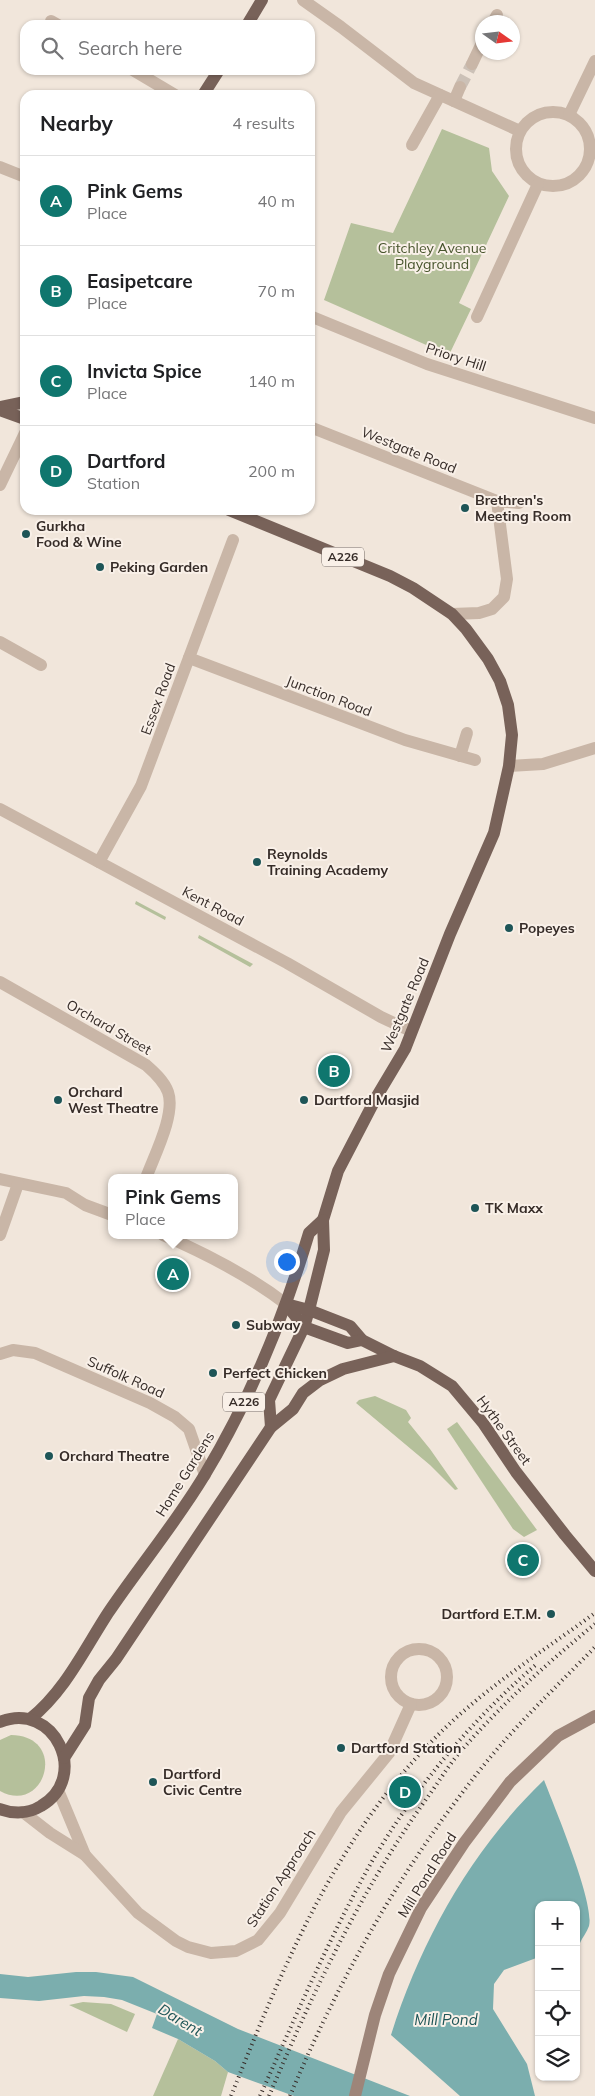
<!DOCTYPE html>
<meta charset="utf-8">
<style>
body{margin:0;font-family:Mulish,sans-serif;background:#f2f2f2;color:#202124}
.controls{position:absolute;right:15px;bottom:15px;display:grid;overflow:hidden;border-radius:10px;box-shadow:0 1px 4px #0004}
.controls button{width:45px;height:45px;display:grid;place-items:center;padding:0;border:0;border-bottom:1px solid #e0e0e0;background:#fff;color:#202124;font:25px sans-serif}
.compass{position:absolute;left:475px;top:15px;width:45px;height:45px;border-radius:50%;background:#fff;box-shadow:0 1px 4px #0004;rotate:104deg}
.you{position:absolute;left:286px;top:1261px;width:18px;height:18px;margin:-12px;border:4px solid #fff;border-radius:50%;background:#1a73e8;box-shadow:0 0 0 8px #1a73e833}
.badge{display:grid;place-items:center;width:32px;height:32px;border-radius:50%;background:#0f766e;color:#fff;font-size:16px;font-weight:700}
.pin{position:absolute;translate:-50% -50%;border:2px solid #fff;box-shadow:0 1px 5px #0006}
.popup{position:absolute;left:108px;top:1174px;width:130px;height:65px;box-sizing:border-box;display:grid;place-content:center;border-radius:10px;background:#fff;filter:drop-shadow(0 1px 4px #0005);font-size:16px;white-space:nowrap;color:#757577}
.popup b{font-size:19px;color:#202124}
.popup::after{content:'';position:absolute;left:50%;top:100%;margin-left:-10px;border:10px solid transparent;border-top-color:#fff}
.list{margin:0;padding:0;list-style:none}
h2{display:flex;justify-content:space-between;align-items:center;height:65px;margin:0;padding:0 20px;font-size:21px}
h2 small{font-size:16px;font-weight:400;color:#757577}
.list li{display:grid;grid-template-columns:32px 1fr auto;gap:15px;align-items:center;box-sizing:border-box;height:90px;padding:0 20px;border-top:1px solid #e0e0e0}
.list b{display:block;font-size:19px;white-space:nowrap}
.list p{margin:0;font-size:16px;white-space:nowrap;color:#757577}
.list em{font-size:16px;font-style:normal;color:#757577}
.icon{flex:none;width:28px;height:28px;fill:none;stroke:currentColor;stroke-width:2;stroke-linecap:round;stroke-linejoin:round}
.map{position:relative;flex:none;width:595px;height:2096px;overflow:hidden}
.search{position:absolute;background:#fff;box-shadow:0 1px 4px #0004;left:20px;top:20px;width:295px;height:55px;display:flex;align-items:center;gap:12px;box-sizing:border-box;padding:0 18px;border-radius:15px;color:#757577;font-size:19px}
.panel{position:absolute;background:#fff;box-shadow:0 1px 4px #0004;left:20px;top:90px;width:295px;height:425px;border-radius:15px}
.map>svg:first-child{display:block}
</style>
<div class="map">
<svg width="595" height="2096" viewBox="0 0 595 2096">
<rect width="100%" height="100%" fill="#f1e6db"/>
<g fill="#b5c09b">
<polygon points="442,129 489,148 492,171 509,196 459,303 471,309 449,355 324,300 351,223 393,233"/>
<polygon points="136,901 166,917 165,920 135,904"/>
<polygon points="199,935 253,964 250,967 198,938"/>
<polygon points="375,1396 406,1410 411,1418 408,1422 430,1449 458,1489 455,1490 430,1465 356,1403 359,1400"/>
<polygon points="457,1422 537,1530 524,1537 513,1529 447,1429"/>
<path d="M11,1735C69,1736 45,1816 0,1791V1740Z"/>
<polygon points="83,2002 111,2004 135,2014 127,2032 69,2005"/>
<polygon points="178,2039 215,2061 228,2072 221,2096 153,2096"/>
</g>
<g fill="#7baeae">
<path d="M544,1780C554,1806 595,1903 589,1926C587,1932 582,1938 580,1943L576,1944V1905H539V1957L504,1970L494,1984L493,2009L527,2064L535,2096H460L391,2035C421,1940 472,1849 544,1780Z"/>
<polygon points="76,1972 96,1972 133,1977 238,2029 410,2096 294,2096 228,2072 215,2061 178,2039 152,2028 157,2014 122,2000 104,1997 84,1996 39,2001 0,1998 0,1974 28,1977"/>
</g>
<g fill="none" stroke-linecap="round" stroke-linejoin="round">
<polyline stroke="#ccc1b7" stroke-width="12" stroke-dasharray="12 6" stroke-linecap="butt" points="460,87 472,64"/>
<g stroke="#c9b6a7" stroke-width="12">
<polyline points="303,0 341,27 414,83 520,131"/>
<polyline points="51,21 58,25"/>
<polyline points="493,22 497,15"/>
<polyline points="472,64 482,43"/>
<polyline points="133,70 175,95"/>
<polyline points="454,101 460,87"/>
<circle cx="553" cy="149" r="37"/>
<polyline points="569,115 595,61"/>
<polyline points="412,145 440,95"/>
<polyline points="0,167 25,177"/>
<polyline points="310,316 427,364 595,418"/>
<polyline points="477,317 538,184"/>
<polyline points="310,427 497,501 519,503"/>
<polyline points="0,485 25,433"/>
<polyline points="452,614 479,613 492,609 504,597 507,579 497,501"/>
<polyline points="0,642 41,665"/>
<polyline points="189,658 405,740 475,760"/>
<polyline points="460,756 467,733"/>
<polyline points="509,766 543,764 595,748"/>
<polyline points="0,809 287,963 381,1017 411,1031"/>
<polyline points="99,862 141,786 233,540"/>
<path d="M0,982L146,1065C154,1072 164,1081 168,1092C176,1114 154,1156 146,1178"/>
<polyline points="0,1179 66,1193 85,1205 112,1215"/>
<polyline points="0,1235 18,1184"/>
<path d="M163,1235C207,1254 248,1275 286,1304"/>
<polyline points="0,1354 13,1350 35,1353 150,1403 175,1417 189,1429 205,1475"/>
<circle cx="419" cy="1677" r="28"/>
<polyline points="58,1790 85,1855"/>
<polyline points="23,1812 50,1833 85,1855 138,1913 176,1941 188,1947 211,1953 236,1951 258,1940 280,1913 341,1812 389,1753 411,1704"/>
</g>
<polyline stroke="#9d8579" stroke-width="12" points="355,2096 375,2015 389,1974 421,1908 464,1843 510,1782 558,1736 595,1716"/>
<g stroke="#786259" stroke-width="12">
<polyline points="247,25 262,0"/>
<polyline points="203,95 219,70"/>
<polyline points="0,407 25,402"/>
<polyline points="0,410 25,419"/>
<polyline points="229,510 390,576 413,588 452,614 466,629 488,659 500,681 508,705 512,735 509,766 494,833 450,934 405,1049 377,1096 338,1171 323,1220 324,1250 309,1310 304,1327 269,1400 271,1427"/>
<polyline points="286,1304 309,1310 350,1326 362,1340 394,1356 420,1366 452,1386 483,1423 516,1472 565,1535 595,1571"/>
<polyline points="286,1304 304,1327 348,1343 362,1340"/>
<path d="M30,1719C65,1691 84,1650 108,1613C139,1567 175,1524 204,1476C250,1400 284,1317 309,1233L323,1220"/>
<path d="M0,1722C54,1700 91,1777 41,1806C28,1814 13,1814 0,1809"/>
<polyline points="64,1758 85,1725 89,1698 99,1680 116,1659 271,1427 293,1409 303,1393 320,1380 343,1369 394,1356"/>
</g>
<g stroke="#362c28" stroke-width="4" stroke-dasharray="1 4" stroke-linecap="butt">
<path d="M231,2096C284,1964 338,1832 442,1731C488,1686 543,1651 595,1613"/>
<path d="M260,2096C295,2018 329,1938 371,1863C414,1789 473,1718 538,1663"/>
<path d="M269,2096C313,1992 361,1890 427,1798C438,1783 448,1766 460,1752C500,1706 548,1662 595,1624"/>
<path d="M290,2096C340,1976 406,1860 488,1760C521,1720 559,1684 595,1647"/>
</g>
</g>
<g fill="#1e5557" stroke="#f9f0e8" stroke-width="2">
<circle cx="465" cy="508" r="5"/>
<circle cx="26" cy="534" r="5"/>
<circle cx="100" cy="567" r="5"/>
<circle cx="257" cy="862" r="5"/>
<circle cx="509" cy="928" r="5"/>
<circle cx="58" cy="1100" r="5"/>
<circle cx="304" cy="1100" r="5"/>
<circle cx="475" cy="1208" r="5"/>
<circle cx="236" cy="1325" r="5"/>
<circle cx="213" cy="1373" r="5"/>
<circle cx="49" cy="1456" r="5"/>
<circle cx="551" cy="1614" r="5"/>
<circle cx="341" cy="1748" r="5"/>
<circle cx="153" cy="1782" r="5"/>
</g>
<g text-anchor="middle" stroke-width="4" stroke-linejoin="round" paint-order="stroke">
<g fill="#f9f0e8" stroke="#706762" stroke-width="1">
<rect x="322" y="547.5" width="42" height="19" rx="4"/>
<rect x="223" y="1392.5" width="42" height="19" rx="4"/>
</g>
<g font-size="12" font-weight="bold" fill="#362c28">
<text x="343" y="561">A226</text>
<text x="244" y="1406">A226</text>
</g>
<g font-size="14" fill="#47542c" stroke="#f9f0e8">
<text x="432" y="253">Critchley Avenue<tspan x="432" dy="16">Playground</tspan></text>
</g>
<g font-size="14" fill="#362c28" stroke="#f9f0e8">
<text transform="translate(456 357) rotate(18)" y="5">Priory Hill</text>
<text transform="translate(409 450) rotate(22)" y="5">Westgate Road</text>
<text transform="translate(329 696) rotate(21)" y="5">Junction Road</text>
<text transform="translate(158 699) rotate(-70)" y="5">Essex Road</text>
<text transform="translate(213 906) rotate(28)" y="5">Kent Road</text>
<text transform="translate(405 1005) rotate(-67)" y="5">Westgate Road</text>
<text transform="translate(109 1027) rotate(30)" y="5">Orchard Street</text>
<text transform="translate(126 1377) rotate(24)" y="5">Suffolk Road</text>
<text transform="translate(504 1430) rotate(54)" y="5">Hythe Street</text>
<text transform="translate(185 1474) rotate(-58)" y="5">Home Gardens</text>
<text transform="translate(427 1875) rotate(-58)" y="5">Mill Pond Road</text>
<text transform="translate(281 1878) rotate(-57)" y="5">Station Approach</text>
</g>
<g font-size="14" font-weight="bold" fill="#362c28" stroke="#f9f0e8" text-anchor="start">
<text x="475" y="505">Brethren's<tspan x="475" dy="16">Meeting Room</tspan></text>
<text x="36" y="531">Gurkha<tspan x="36" dy="16">Food &amp; Wine</tspan></text>
<text x="110" y="572">Peking Garden</text>
<text x="267" y="859">Reynolds<tspan x="267" dy="16">Training Academy</tspan></text>
<text x="519" y="933">Popeyes</text>
<text x="68" y="1097">Orchard<tspan x="68" dy="16">West Theatre</tspan></text>
<text x="314" y="1105">Dartford Masjid</text>
<text x="485" y="1213">TK Maxx</text>
<text x="246" y="1330">Subway</text>
<text x="223" y="1378">Perfect Chicken</text>
<text x="59" y="1461">Orchard Theatre</text>
<text x="541" y="1619" text-anchor="end">Dartford E.T.M.</text>
<text x="351" y="1753">Dartford Station</text>
<text x="163" y="1779">Dartford<tspan x="163" dy="16">Civic Centre</tspan></text>
</g>
<g font-size="15" font-style="italic" fill="#1e5557" stroke="#f9f0e8">
<text transform="translate(180 2020) rotate(31)" y="5">Darent</text>
<text x="446" y="2025">Mill Pond</text>
</g>
</g>
</svg>
<div class="controls">
<button>+</button>
<button>−</button>
<button><svg class="icon" aria-label="locate" viewBox="0 0 24 24"><circle cx="12" cy="12" r="6"/><path d="M12 2v4M12 18v4M2 12h4M18 12h4"/></svg></button>
<button><svg class="icon" aria-label="layers" viewBox="0 0 24 24"><path d="M12 4l9 5-9 5-9-5zM3 14l9 5 9-5"/></svg></button>
</div>
<svg class="compass" viewBox="-18 -18 36 36"><path d="M0-13l5 13h-10z" fill="#e53935"/><path d="M0 13l5-13h-10z" fill="#757577"/></svg>
<div class="you"></div>
<div class="pin badge" style="left:173px;top:1274px">A</div>
<div class="popup"><b>Pink Gems</b>Place</div>
<div class="pin badge" style="left:334px;top:1071px">B</div>
<div class="pin badge" style="left:523px;top:1560px">C</div>
<div class="pin badge" style="left:405px;top:1792px">D</div>
<div class="search"><svg class="icon" aria-label="search" viewBox="0 0 24 24"><circle cx="10" cy="10" r="6"/><path d="M15 15l6 6"/></svg>Search here</div>
<section class="panel">
<h2>Nearby<small>4 results</small></h2>
<ul class="list">
<li><span class="badge">A</span><div><b>Pink Gems</b><p>Place</p></div><em>40 m</em></li>
<li><span class="badge">B</span><div><b>Easipetcare</b><p>Place</p></div><em>70 m</em></li>
<li><span class="badge">C</span><div><b>Invicta Spice</b><p>Place</p></div><em>140 m</em></li>
<li><span class="badge">D</span><div><b>Dartford</b><p>Station</p></div><em>200 m</em></li>
</ul>
</section>
</div>
